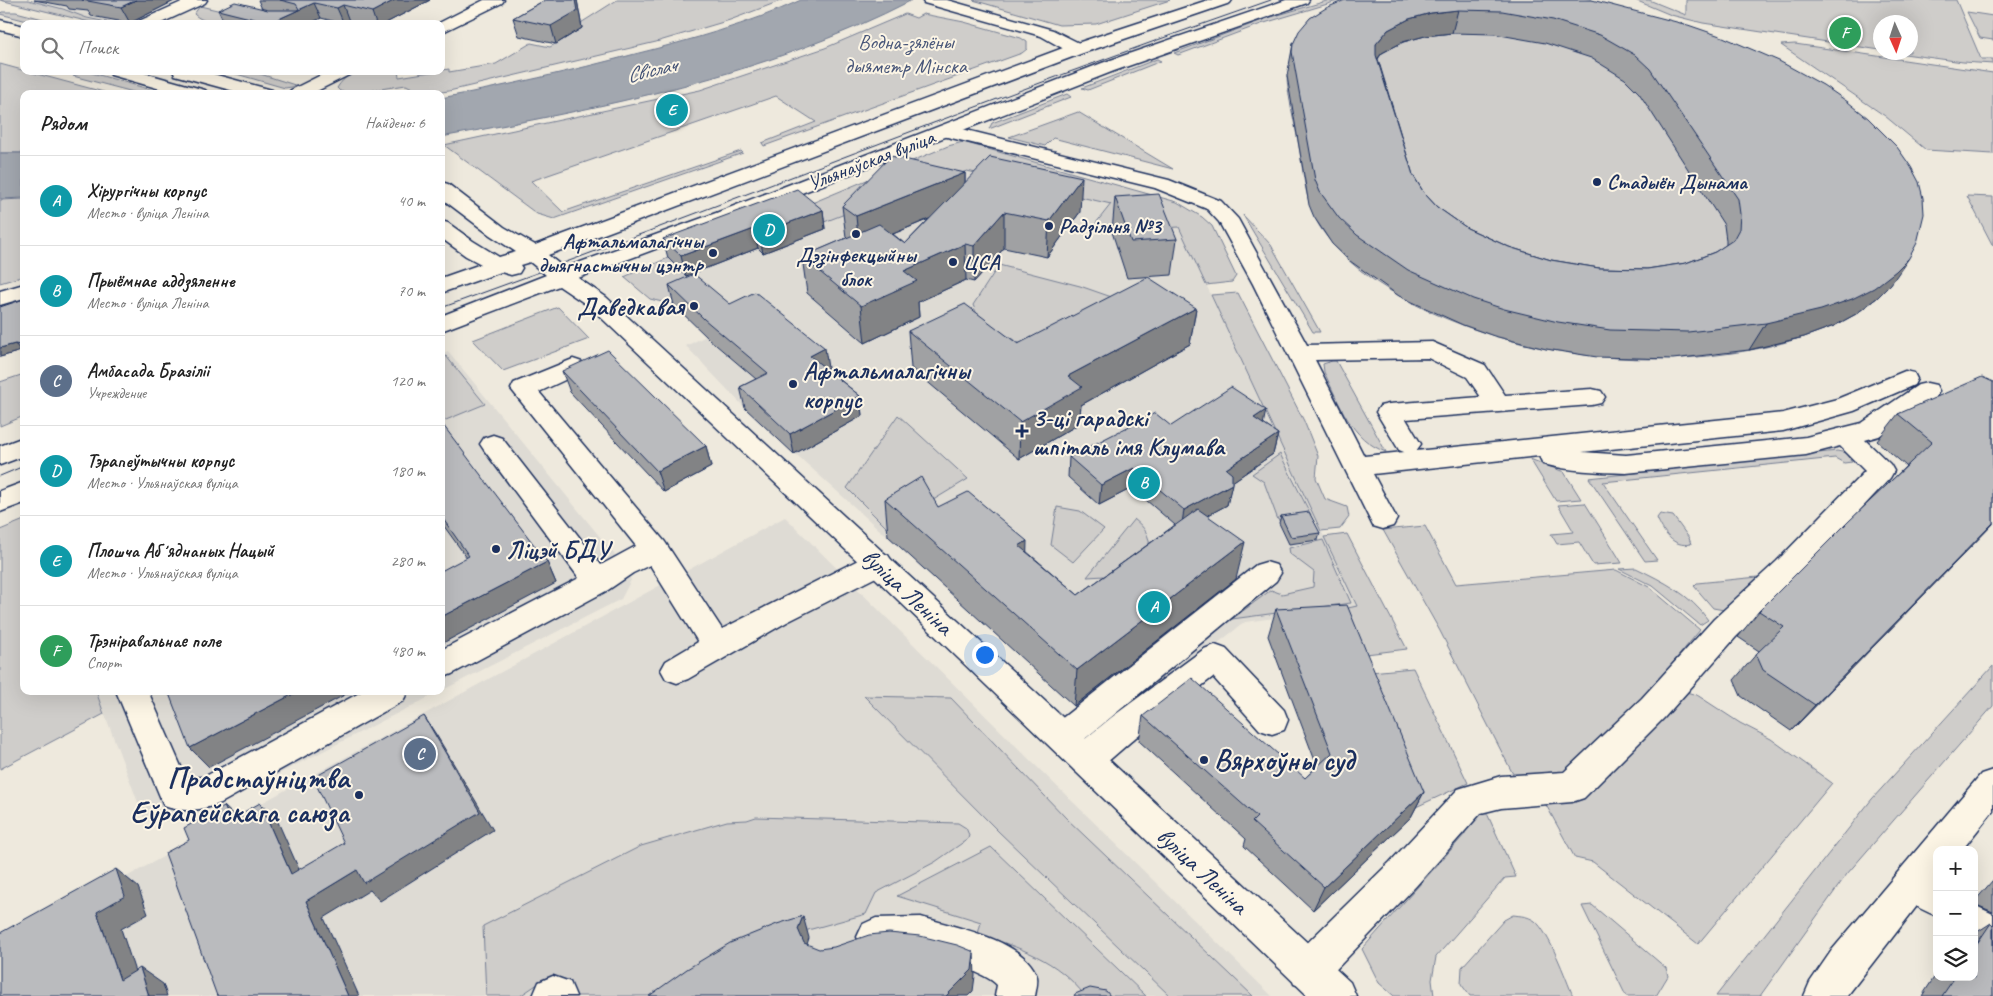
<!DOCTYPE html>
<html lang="ru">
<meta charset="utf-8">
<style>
body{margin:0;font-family:Caveat,sans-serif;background:#f6f6f6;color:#222}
.controls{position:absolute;right:15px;bottom:15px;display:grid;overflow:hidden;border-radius:10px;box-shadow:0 5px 20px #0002}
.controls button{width:45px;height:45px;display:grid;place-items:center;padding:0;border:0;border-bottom:1px solid #e0e0e0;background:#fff;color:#222;font:25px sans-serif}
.compass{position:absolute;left:1873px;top:15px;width:45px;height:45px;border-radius:50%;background:#fff;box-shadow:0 5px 20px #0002;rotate:177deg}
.you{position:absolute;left:984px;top:654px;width:18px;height:18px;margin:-12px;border:4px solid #fff;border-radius:50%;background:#1a73e8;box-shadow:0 0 0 8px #1a73e833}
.badge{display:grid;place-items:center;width:32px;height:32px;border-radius:50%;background:#0f766e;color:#fff;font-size:16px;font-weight:700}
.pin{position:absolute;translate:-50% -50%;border:2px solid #fff;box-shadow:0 1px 5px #0006}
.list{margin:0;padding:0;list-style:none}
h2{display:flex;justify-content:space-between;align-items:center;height:65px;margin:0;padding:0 20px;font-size:21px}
h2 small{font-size:16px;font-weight:400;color:#767676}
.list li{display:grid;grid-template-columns:32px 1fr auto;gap:15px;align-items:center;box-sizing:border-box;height:90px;padding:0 20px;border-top:1px solid #e0e0e0}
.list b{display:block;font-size:19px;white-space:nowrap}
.list p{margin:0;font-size:16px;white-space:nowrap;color:#767676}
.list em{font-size:16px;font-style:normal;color:#767676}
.icon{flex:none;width:28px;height:28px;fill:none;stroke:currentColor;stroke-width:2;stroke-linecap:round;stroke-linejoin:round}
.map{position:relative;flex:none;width:1993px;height:996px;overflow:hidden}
.search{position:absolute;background:#fff;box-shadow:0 5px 20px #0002;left:20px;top:20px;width:425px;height:55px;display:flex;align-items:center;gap:12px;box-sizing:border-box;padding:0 18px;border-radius:10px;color:#767676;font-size:19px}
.panel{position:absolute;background:#fff;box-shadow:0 5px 20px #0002;left:20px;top:90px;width:425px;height:605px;border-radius:10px}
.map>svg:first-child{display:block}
</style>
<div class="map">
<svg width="1993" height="996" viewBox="0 0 1993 996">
<rect width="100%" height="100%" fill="#eee9dd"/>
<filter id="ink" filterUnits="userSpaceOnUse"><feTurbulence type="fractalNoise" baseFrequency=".02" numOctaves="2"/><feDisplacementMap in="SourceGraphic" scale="10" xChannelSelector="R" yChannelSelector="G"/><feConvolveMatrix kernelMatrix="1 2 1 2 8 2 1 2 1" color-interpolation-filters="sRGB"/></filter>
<g filter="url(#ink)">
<g fill="#dedbd4">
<polygon points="28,0 176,0 127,24 87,18 63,9"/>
<polygon points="950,160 1166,199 1357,607 1245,622 1103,732 745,408 686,346 706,336 674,305 650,299 624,277 739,231"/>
<polygon points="448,351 623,565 631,580 621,599 441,691 441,354"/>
<polygon points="785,517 1034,764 1272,996 0,996 0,946"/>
<polygon points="96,691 441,691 186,821 145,821"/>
</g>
<g fill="#cfcdca" stroke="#757e94">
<polygon points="0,0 28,0 63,9 87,18 117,24 98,24"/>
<path d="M617,0H783L730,20L656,42L449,91L425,94L406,85L349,94L340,91L337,88C352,64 372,71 398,71L399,77L449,69V72L496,64L531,43L550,47L571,35L565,33Z"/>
<polygon points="973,0 1170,0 1096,24 1059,25"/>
<polygon points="1330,0 1341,0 1261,24 1178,55 1174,53 1268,18"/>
<polygon points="1635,0 1649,0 1686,15 1686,0 1956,0 1981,59 1993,59 1993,64 1963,62 1897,53 1910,52 1910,22 1880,22 1880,50 1703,23 1671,15"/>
<path d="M200,6L277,24C255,24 209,30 194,14Z"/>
<polygon points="2,12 16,12 62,24 39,24 0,14"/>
<polygon points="1967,12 1993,16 1993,40 1980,38"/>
<polygon points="905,14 916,18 923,14 964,22 1021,38 1027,42 1027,49 1022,53 764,146 762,143 816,122 776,96 531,181 563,212 741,151 743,153 554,219 537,214 444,145 700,90 825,48"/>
<path d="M1554,17L1878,297C1834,331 1787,345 1732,353C1630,368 1526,355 1431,312C1390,293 1348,268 1322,230C1305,206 1304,174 1299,147C1296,128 1287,94 1287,76C1288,69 1292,61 1294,54Z"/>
<polygon points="1795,44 1993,73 1993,154 1926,150 1885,116 1781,45"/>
<polygon points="1157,59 1161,61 1088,90 1082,88"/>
<polygon points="0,64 111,94 24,94 24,153 0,153"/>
<polygon points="85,71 166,94 141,94 73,76"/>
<polygon points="226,71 251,71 298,86 285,88"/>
<polygon points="1067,94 1071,97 989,129 992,123"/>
<polygon points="1078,112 1173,169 1053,138 1045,146 1009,137"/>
<polygon points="963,142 1177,202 1202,217 1212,226 1236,276 1232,282 1206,285 1179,227 1100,232 1096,223 1111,204 967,171 863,207 819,224 800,208 948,146"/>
<polygon points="1967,196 1993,197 1993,246"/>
<polygon points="24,199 24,276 0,283 0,200"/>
<polygon points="1243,215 1271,245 1320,332 1313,332"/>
<polygon points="668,258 686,276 698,294 674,305 650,299 624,277"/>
<polygon points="999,265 1080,286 1123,301 1044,349 1019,343 979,319 973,305"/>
<polygon points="1238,293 1304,421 1318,456 1316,478 1325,499 1347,507 1349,517 1340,529 1321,531 1211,295"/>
<polygon points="558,307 589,339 503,371 473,340"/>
<polygon points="446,356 485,404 441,422 441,358"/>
<path d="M1332,361H1336L1386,452C1350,439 1340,404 1324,372L1323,364Z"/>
<polygon points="24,374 24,416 0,426 0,382"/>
<polygon points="898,415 968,479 887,528 847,488"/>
<polygon points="1837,451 1847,453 1852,462 1844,463 1835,458 1603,482 1657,560 1645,561 1589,478"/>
<polygon points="1280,454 1311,515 1278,520 1264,482 1252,474"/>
<polygon points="1530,459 1564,472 1581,499 1556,501"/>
<polygon points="1585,503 1622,563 1593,565 1579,542 1557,544 1551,534 1574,532 1558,505"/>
<polygon points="1057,507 1080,511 1104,529 1073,562 1051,545"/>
<path d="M1660,514L1673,516L1689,538L1691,544C1673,548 1663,532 1657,518Z"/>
<path d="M1134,519C1145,528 1149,534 1150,549L1123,575L1087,577Z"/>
<polygon points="24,520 24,691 96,691 104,714 0,769 0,530"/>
<polygon points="1425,526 1456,584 1616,570 1649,587 1700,630 1642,700 1572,769 1534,782 1516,780 1440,631 1383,530"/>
<polygon points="1347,534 1407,649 1358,655 1339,610 1357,606 1324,537"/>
<polygon points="1323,540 1351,603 1232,619 1271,590 1282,594 1313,587 1314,572 1290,554 1289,548"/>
<path d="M1636,568C1663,581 1691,595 1708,620L1700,625L1653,586L1619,569Z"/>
<polygon points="1758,577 1724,610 1713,608 1694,586 1697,583"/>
<polygon points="1993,666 1993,706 1847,874 1760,996 1716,996 1872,799"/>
<polygon points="1413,668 1468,783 1416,807 1360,673"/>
<polygon points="1686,692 1697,695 1740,723 1771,739 1832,783 1698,944 1593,862 1575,858 1539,792"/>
<polygon points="864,696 951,698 1066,818 1253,996 1170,996 998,831"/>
<polygon points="1485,809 1516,877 1505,878 1436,957 1432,980 1434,996 1394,996 1379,983 1362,949 1465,834 1461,820"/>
<polygon points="756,817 958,823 966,828 969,835 968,839 935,862 876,893 866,914 790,935 676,996 562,996 548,977 520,996 486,996 483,926 641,846 727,821 747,820"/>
<path d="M991,847L1146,996H1085C1057,959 1020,948 978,934L981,922L897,896Z"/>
<polygon points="1592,905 1666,968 1668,976 1656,996 1626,996 1582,906"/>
<path d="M1513,915C1521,916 1528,916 1535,921C1549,932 1566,979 1573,996H1470L1461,984L1462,967L1504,920Z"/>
</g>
<g fill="#a2a7af" stroke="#6c778f">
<path d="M801,0H912C765,76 602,108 441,137V98C506,86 571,71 635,54C691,40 749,24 801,0Z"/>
<polygon points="0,153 24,153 24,198 0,199"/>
</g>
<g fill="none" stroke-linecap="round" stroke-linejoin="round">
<g stroke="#1b2f5e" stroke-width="3">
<g id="minor">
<polygon points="186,0 207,0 205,3 159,24 137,24 139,21"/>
<polygon points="484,0 504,0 502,3 441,33 441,24 437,24"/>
<polygon points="922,0 947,0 1053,30 1083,45 1085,49 1083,53 1071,53 1041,36 924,3"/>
<polygon points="329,71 351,71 349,75 311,94 288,94 291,90"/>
<path d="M946,125L1169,180L1221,201L1238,219L1307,345L1432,342L1485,365L1505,395L1592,389L1601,391L1605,397L1601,403L1592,405L1406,419L1421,444L1416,451L1783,413L1837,399L1905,371L1914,373L1917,379L1914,385L1854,411L1783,431L1582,452L1626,455L1806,437L1862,423L1918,385L1927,383L1936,385L1939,391L1936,397L1879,436L1865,440L1890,464L1894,471L1890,478L1797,577L1736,637L1664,718L1584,798L1572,802L1501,808L1481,813L1416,886L1322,984L1308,989L1294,984L1289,970L1294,956L1390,862L1458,789L1501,776L1564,772L1642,698L1714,619L1777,561L1865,471L1840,446L1806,455L1626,473C1598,472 1569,471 1543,464L1539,456L1373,474L1397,519L1393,526L1383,529L1373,526L1253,284L1219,222L1207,209L1155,188L939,135L937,131L939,127ZM1428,358L1467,377L1481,397L1389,404L1380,406L1376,412L1399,450L1404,452L1364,456L1315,360Z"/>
<polygon points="24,284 24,298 0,305 0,291"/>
<polygon points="573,359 582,362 585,367 582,372 539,392 665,542 722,629 868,555 878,552 888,555 893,563 888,571 787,622 688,679 677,683 666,679 661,670 666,661 698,642 650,565 633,573 608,590 452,674 441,678 441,650 579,578 484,450 480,444 484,438 493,435 502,438 601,565 636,546 511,389 514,383"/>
<polygon points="1266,562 1276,565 1281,573 1276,581 1075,747 1063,751 1051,747 1046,737 1051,727 1256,565"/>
<polygon points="1215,645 1226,649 1284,710 1288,720 1284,730 1272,734 1260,730 1213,677 1136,737 1098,770 1086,774 1074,770 1069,759 1074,748 1112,717 1204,649"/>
<path d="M116,691H148L186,778L204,777L363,691H408L403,701L221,803C203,810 182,813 164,806Z"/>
<path d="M1913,864L1937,877V916C1919,909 1903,900 1895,882L1900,870Z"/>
<polygon points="1974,905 1993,914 1993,955 1974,946"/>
<path d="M921,917C954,927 1026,940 1037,977C1038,983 1036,990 1035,996H995L997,985C987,973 937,957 921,955C899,952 885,960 863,950L857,937L863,924L876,918Z"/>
<polygon points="553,976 570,982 576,996 533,996 539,982"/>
</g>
</g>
<g stroke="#1b2f5e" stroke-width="3">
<g id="major">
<polygon points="1208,0 1232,0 1230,3 1083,53 548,255 564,268 716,213 1102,63 1286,0 1309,0 1307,3 1114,71 730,221 578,278 606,297 1350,982 1356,996 1308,996 868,571 590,307 559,286 441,331 441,316 546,275 530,262 520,265 522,268 519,273 511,275 501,272 441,293 441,278 481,264 466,256 441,238 441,221 448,223 473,241 499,257 516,252 490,235 441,198 441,182 448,184 504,227 535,245 1071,45"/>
<polygon points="0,20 24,26 24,36 0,30"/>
<polygon points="109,71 137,71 205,90 208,94 178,94 111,75"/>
<polygon points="173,71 202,71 272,90 275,94 245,94 175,75"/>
<polygon points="24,437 24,456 0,465 0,446"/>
<polygon points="24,482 24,503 0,512 0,491"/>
<polygon points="1993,770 1993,811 1962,850 1937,850 1937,880 1847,996 1804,996 1810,982 1832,950 1981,774"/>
</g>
</g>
<use href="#minor" fill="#fcf5e5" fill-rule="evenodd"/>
<use href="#major" fill="#fcf5e5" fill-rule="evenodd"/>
<g stroke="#1b2f5e" stroke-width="1">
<path d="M441,308C719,208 992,96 1271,0"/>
<polyline points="0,476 24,466"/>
</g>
</g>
<g fill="#a0a1a3" stroke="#1b2f5e" fill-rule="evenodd">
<polygon points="34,0 176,0 130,23 91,16 88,11 69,9 67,6"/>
<polygon points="258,0 430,0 384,24 362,24 349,21 344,24 321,18 309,24 225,24 218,10 262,9"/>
<polygon points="545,0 577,0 582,28 556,44 519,36 513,18"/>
<path d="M1592,0L1891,284L1878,297L1856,314L1834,326L1804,337L1749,350L1673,359L1597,357L1546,349L1494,336L1463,325L1399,296L1350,261L1332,244L1314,217L1309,205L1287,76L1293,44L1310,18ZM1452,33L1494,34L1545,43L1591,58L1625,79L1639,93L1724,225L1726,240V245L1715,252L1686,263L1647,269L1599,268L1551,260L1509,247L1467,228L1437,207L1424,193L1413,175L1378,59L1382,53L1403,42L1425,36Z"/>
<path d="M965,173V183L1080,212L1047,257L1004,248L974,282L966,280L918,302L919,317L865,343L807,293L802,257L847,238L846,237L842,206ZM929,219L905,244L893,234Z"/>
<polygon points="1115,197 1177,239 1172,275 1127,278 1112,232"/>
<polygon points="823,210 825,229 763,253 758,248 686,276 668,258 663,239"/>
<polygon points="669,285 730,304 828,368 827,369 860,396 862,416 794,454 745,408 740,387 756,379 709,339 674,305"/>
<polygon points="24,299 24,352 21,351 0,357"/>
<polygon points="1196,308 1190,344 1081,405 1079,424 1019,459 911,368 908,331 1018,344"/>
<polygon points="562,371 706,446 711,467 664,492 570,392"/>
<polygon points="1993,382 1993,524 1791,731 1741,696 1734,680 1759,651 1738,637 1759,611 1906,466 1877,441 1898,414"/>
<polygon points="1263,424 1278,434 1273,454 1232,482 1227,505 1208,515 1236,579 1074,706 888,536 885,499 938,507 1026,551 1078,595 1175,525 1132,488 1099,505 1068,477 1069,457 1171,426"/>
<polygon points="441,426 547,562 556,583 467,558 441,522"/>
<polygon points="1281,516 1320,533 1318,540 1289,544 1279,523"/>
<polygon points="1276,609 1424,792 1411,817 1313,910 1244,846 1246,839 1139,741 1143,716 1305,778 1317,766 1268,636"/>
<polygon points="1993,880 1993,912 1974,904 1974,902"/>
<polygon points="1991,923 1993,996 1922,996 1937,973 1937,977 1974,977 1974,934"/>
</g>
<g fill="#828385" stroke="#1b2f5e">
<polygon points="136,0 176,0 130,23 121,7"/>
<polygon points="395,0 430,0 384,24 376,24 372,12"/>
<polygon points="575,0 577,0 582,28 556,44 551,26"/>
<polygon points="314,3 321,18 309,24 270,24 270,23"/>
<polygon points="343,5 349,21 344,24 337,8"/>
<polygon points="1458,10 1452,33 1425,36 1403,42 1382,53 1370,68 1376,44 1388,30 1409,19 1431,13"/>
<polygon points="965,173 965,204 859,248 856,216"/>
<polygon points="1082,177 1080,212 1047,257 1049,221"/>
<polygon points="823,210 825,229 763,253 759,234"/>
<polygon points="1004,212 1004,248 974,282 974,246"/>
<polygon points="754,229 758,248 686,276 681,256"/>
<polygon points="965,244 966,280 918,302 919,317 865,343 861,306 904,271"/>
<polygon points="1909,258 1891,284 1878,297 1856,314 1834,326 1804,337 1749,350 1766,323"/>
<polygon points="1196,308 1190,344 1081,405 1079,424 1019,459 1020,422 1068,376"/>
<polygon points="15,344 21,351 0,357 0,348"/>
<polygon points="825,348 828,368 813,376 810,356"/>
<polygon points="860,396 862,416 794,454 790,434"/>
<polygon points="1266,410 1262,430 1254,418"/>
<polygon points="1278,434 1273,454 1222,489 1226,469"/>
<polygon points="706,446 711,467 664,492 657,471"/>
<polygon points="1134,468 1132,488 1099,505 1101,485"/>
<polygon points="1232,484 1227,505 1181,530 1184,510"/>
<polygon points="1993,523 1993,524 1791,731 1815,705"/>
<polygon points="1027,541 1026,578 1019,546"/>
<polygon points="1245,542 1236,579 1074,706 1077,670"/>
<polygon points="547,562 556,583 441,644 441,617"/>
<polygon points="299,691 352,691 209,767 190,748"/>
<polygon points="424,716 437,736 493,830 380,901 370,890 324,918 359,996 348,996 306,901 357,870"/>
<polygon points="1424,792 1411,817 1313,910 1324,887"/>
<polygon points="260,803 278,822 309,892 291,874"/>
<polygon points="224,806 243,824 230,820"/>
<polygon points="116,869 138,887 148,914 121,929 143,996 120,980 97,912"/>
<polygon points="803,916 809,938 805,951 798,929"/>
<polygon points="974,954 975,976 973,991 968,996 946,996"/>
<polygon points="140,968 163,984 167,996 149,996"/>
</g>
<g fill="#babbbe" stroke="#1b2f5e" fill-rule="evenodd">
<polygon points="82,0 136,0 121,7"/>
<polygon points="280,0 395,0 372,12 343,5 337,8 314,3 270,23 218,10 235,2 268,10 297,10 299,9 296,4"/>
<polygon points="545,0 575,0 577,11 551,26 513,18"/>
<path d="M1345,0H1592L1688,25L1723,37L1779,61L1823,85L1848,102L1868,118L1897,147L1911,167L1919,182L1923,198L1924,214L1917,243L1909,258L1896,271L1874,288L1852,299L1821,310L1766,323L1688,332L1610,330L1558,322L1504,309L1473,299L1408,270L1357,235L1339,218L1320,192L1315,180L1292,52L1293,44L1299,31L1310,18L1326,8ZM1458,10L1502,11L1553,20L1600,35L1635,55L1650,69L1738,199L1740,214L1739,229L1733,240L1715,252L1686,263L1647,269L1599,268L1551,260L1509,247L1467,228L1437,207L1424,193L1413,175L1376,55V44L1388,30L1409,19L1431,13Z"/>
<polygon points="891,156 965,173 856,216 842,206"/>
<polygon points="990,157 1082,177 1049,221 1004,212 974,246 965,244 904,271 917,281 861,306 802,257 879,224 905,244"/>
<polygon points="797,189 823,210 759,234 754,229 681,256 663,239"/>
<polygon points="1159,194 1177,239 1131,242 1115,197"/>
<polygon points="694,274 730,304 755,292 825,348 810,356 860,396 790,434 740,387 768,373 704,319 669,285"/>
<polygon points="1148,277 1196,308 1068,376 1082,387 1020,422 908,331 965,304 1018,344"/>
<polygon points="24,299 24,346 15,344 0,348 0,307"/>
<polygon points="608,350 706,446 657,471 562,371"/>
<polygon points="1982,377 1993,382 1993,523 1815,705 1763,670 1756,654 1784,627 1759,611 1849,521 1932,442 1898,414"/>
<polygon points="1231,387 1266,410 1254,418 1278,434 1226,469 1232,474 1232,484 1184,510 1134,468 1101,485 1069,457 1155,413 1171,426"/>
<polygon points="443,425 547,562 441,617 441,571 469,556 441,516 441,426"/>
<polygon points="921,477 938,507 968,492 1027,541 1019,546 1078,595 1198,509 1245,542 1077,670 885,499"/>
<polygon points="1309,512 1320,533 1291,537 1281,516"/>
<polygon points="1347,605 1424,792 1324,887 1252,822 1257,817 1143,716 1192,678 1305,778 1332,753 1276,609"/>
<polygon points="168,691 299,691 190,748"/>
<polygon points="424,716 480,812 364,883 357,870 306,901 348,996 217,996 165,853 189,840 184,828 224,806 230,820 260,803 291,874 344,843 313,778"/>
<polygon points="116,869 125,896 97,912 120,980 140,968 149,996 0,996 0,933"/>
<polygon points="803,916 798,929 804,943 819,949 834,947 869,935 889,933 920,936 957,945 972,951 974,954 972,970 946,996 649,996 687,969 730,943 777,924"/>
<polygon points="1991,923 1993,925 1993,996 1942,996 1955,977 1974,977 1974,948"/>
<polygon points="1090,988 1106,991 1110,996 1074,996 1075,994"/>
</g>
</g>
<g fill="#1b2f5e" stroke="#fcf5e5" stroke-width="2">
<circle cx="1597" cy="182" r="5"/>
<circle cx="1049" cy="226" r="5"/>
<circle cx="856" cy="234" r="5"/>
<circle cx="713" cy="253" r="5"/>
<circle cx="953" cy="262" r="5"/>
<circle cx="694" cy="306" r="5"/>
<circle cx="793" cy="384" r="5"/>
<path d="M1019.5 423.5h5v5h5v5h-5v5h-5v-5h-5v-5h5z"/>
<circle cx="496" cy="549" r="5"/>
<circle cx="1204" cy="760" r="5"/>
<circle cx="359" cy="795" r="5"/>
</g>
<g text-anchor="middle" stroke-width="4" stroke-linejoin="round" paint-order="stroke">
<g font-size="21" fill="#485679" stroke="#fcf5e5">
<text x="906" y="49">Водна-зялёны<tspan x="906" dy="24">дыяметр Мінска</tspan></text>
</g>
<g font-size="21" font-style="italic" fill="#445376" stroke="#fcf5e5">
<text transform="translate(651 70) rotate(-13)" y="7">Свіслач</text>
</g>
<g font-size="21" fill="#1b2f5e" stroke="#fcf5e5">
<text transform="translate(871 160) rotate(-21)" y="7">Ульянаўская вуліца</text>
</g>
<g font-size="21" font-weight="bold" fill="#1b2f5e" stroke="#fcf5e5" text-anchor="start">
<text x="1607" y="189">Стадыён Дынама</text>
<text x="1059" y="233">Радзільня №3</text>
<text x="703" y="248" text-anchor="end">Афтальмалагічны<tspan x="703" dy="24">дыягнастычны цэнтр</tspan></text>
<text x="856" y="262" text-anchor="middle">Дэзінфекцыйны<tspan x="856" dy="24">блок</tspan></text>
<text x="963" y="269">ЦСА</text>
</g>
<g font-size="25" font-weight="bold" fill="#1b2f5e" stroke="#fcf5e5" text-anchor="start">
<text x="684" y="315" text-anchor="end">Даведкавая</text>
<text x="803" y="379">Афтальмалагічны<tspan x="803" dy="29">корпус</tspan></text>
<text x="1033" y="426">3-ці гарадскі<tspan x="1033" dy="29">шпіталь імя Клумава</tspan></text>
<text x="506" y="558">Ліцэй БДУ</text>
</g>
<g font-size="25" fill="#1b2f5e" stroke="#fcf5e5">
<text transform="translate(908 591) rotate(43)" y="9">вуліца Леніна</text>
<text transform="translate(1203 870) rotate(43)" y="9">вуліца Леніна</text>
</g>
<g font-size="30" font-weight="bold" fill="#1b2f5e" stroke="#fcf5e5" text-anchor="start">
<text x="1214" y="770">Вярхоўны суд</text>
<text x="349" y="788" text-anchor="end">Прадстаўніцтва<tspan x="349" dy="34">Еўрапейскага саюза</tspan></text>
</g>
</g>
</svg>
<div class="controls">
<button>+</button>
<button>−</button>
<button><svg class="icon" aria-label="layers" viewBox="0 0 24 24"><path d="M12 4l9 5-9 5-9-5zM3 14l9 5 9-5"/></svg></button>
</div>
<svg class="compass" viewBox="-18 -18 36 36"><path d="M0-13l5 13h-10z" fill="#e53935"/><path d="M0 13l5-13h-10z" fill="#767676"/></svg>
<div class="you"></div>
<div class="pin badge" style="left:1154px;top:607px;background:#0f9aa8">A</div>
<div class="pin badge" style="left:1144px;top:483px;background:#0f9aa8">B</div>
<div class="pin badge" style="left:420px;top:754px;background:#5c6f8a">C</div>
<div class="pin badge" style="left:769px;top:230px;background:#0f9aa8">D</div>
<div class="pin badge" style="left:672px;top:110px;background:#0f9aa8">E</div>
<div class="pin badge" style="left:1845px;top:33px;background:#2e9e5b">F</div>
<div class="search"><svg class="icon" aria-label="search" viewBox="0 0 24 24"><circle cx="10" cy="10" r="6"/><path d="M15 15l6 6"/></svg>Поиск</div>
<section class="panel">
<h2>Рядом<small>Найдено: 6</small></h2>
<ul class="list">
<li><span class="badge" style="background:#0f9aa8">A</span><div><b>Хірургічны корпус</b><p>Место · вуліца Леніна</p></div><em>40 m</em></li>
<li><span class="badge" style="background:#0f9aa8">B</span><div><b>Прыёмнае аддзяленне</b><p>Место · вуліца Леніна</p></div><em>70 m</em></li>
<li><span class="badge" style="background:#5c6f8a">C</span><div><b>Амбасада Бразіліі</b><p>Учреждение</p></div><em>120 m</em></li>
<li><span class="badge" style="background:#0f9aa8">D</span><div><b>Тэрапеўтычны корпус</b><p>Место · Ульянаўская вуліца</p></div><em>180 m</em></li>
<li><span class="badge" style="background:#0f9aa8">E</span><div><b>Плошча Абʼяднаных Нацый</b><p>Место · Ульянаўская вуліца</p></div><em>280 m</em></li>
<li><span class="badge" style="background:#2e9e5b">F</span><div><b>Трэніравальнае поле</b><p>Спорт</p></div><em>480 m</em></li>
</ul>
</section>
</div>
